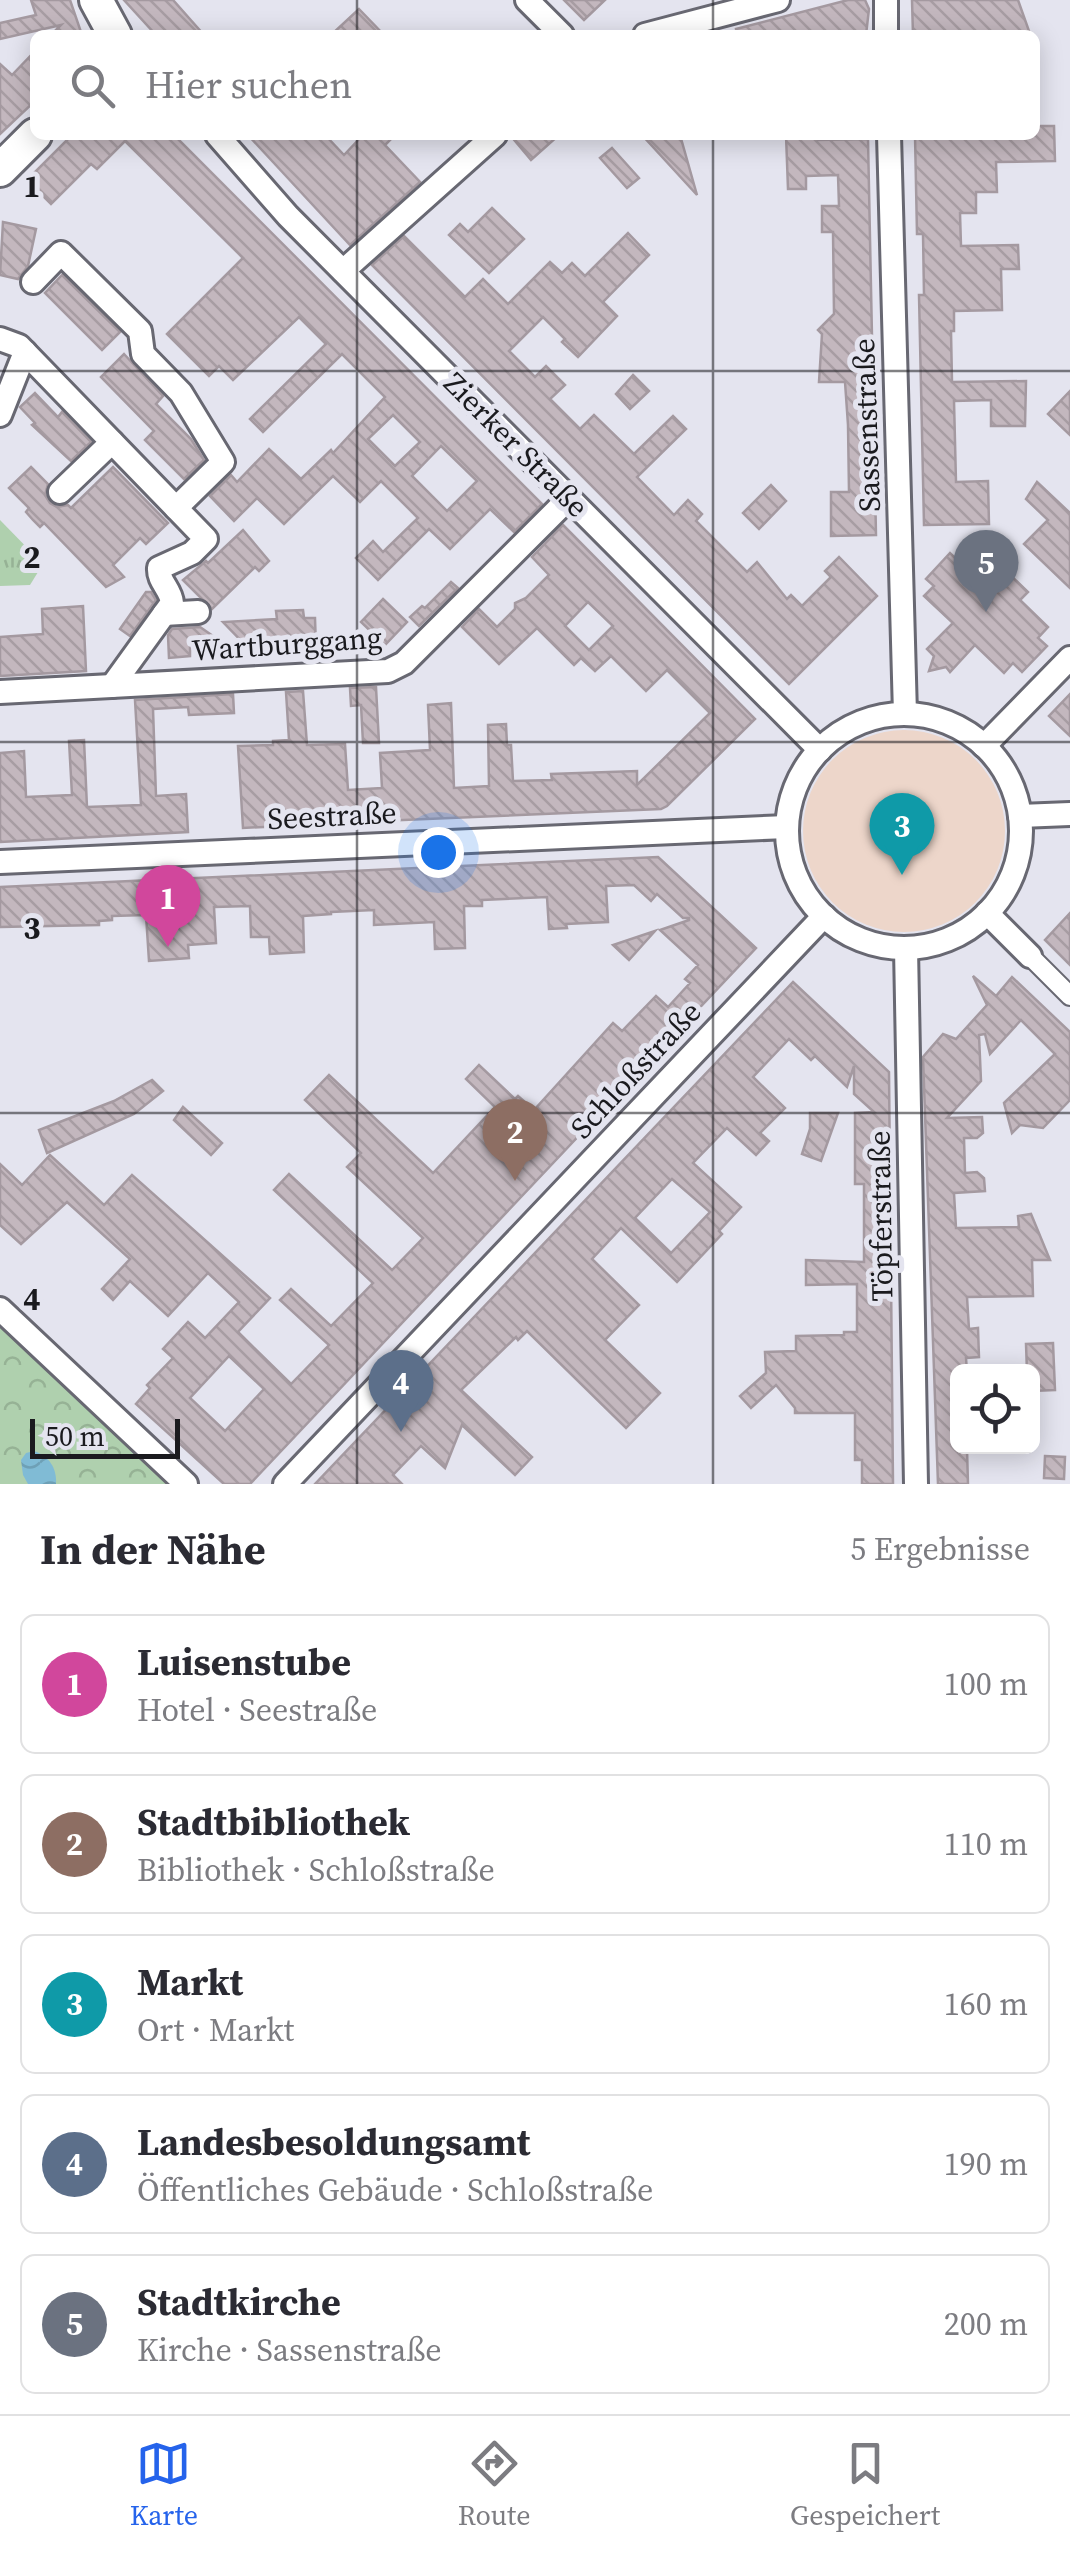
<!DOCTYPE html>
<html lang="de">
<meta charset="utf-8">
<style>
body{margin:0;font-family:"Source Serif 4",serif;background:#f7f7f7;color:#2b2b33}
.controls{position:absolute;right:30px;bottom:30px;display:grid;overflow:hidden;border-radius:15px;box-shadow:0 5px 25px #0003}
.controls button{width:90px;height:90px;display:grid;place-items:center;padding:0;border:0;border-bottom:2px solid #e1e1e2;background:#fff;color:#2b2b33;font:50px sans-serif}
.scale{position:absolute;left:30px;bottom:25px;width:150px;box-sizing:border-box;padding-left:10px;border:5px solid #1a1a1e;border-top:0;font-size:28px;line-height:35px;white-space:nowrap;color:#1a1a1e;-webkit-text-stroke:8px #e4e4ef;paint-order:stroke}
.you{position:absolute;left:438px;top:852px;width:35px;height:35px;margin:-25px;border:8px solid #fff;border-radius:50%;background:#1a73e8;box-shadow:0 0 0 15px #1a73e833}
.badge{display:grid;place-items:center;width:65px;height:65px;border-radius:50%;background:#2563eb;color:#fff;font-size:32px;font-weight:700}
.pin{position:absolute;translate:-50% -82px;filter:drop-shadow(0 2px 5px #0008)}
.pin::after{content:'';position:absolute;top:52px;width:35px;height:30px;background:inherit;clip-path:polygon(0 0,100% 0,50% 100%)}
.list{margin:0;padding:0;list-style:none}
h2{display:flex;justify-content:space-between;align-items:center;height:130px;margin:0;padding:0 40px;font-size:42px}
h2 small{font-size:32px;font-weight:400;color:#7c7c81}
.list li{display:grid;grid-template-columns:65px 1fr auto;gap:30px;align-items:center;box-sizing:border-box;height:140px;margin:0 20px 20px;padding:0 20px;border:2px solid #e1e1e2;border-radius:15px}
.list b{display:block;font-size:38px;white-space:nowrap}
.list p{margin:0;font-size:32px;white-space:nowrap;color:#7c7c81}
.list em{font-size:32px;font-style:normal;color:#7c7c81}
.icon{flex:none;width:55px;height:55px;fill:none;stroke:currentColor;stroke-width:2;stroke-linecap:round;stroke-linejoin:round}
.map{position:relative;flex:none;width:1070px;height:1484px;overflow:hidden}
.search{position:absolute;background:#fff;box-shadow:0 5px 25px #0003;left:30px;right:30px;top:30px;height:110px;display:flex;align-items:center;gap:25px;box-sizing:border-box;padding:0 35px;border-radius:15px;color:#7c7c81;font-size:38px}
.sheet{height:930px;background:#fff}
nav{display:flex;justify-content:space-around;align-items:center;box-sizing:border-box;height:140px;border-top:2px solid #e1e1e2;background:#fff;font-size:28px;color:#7c7c81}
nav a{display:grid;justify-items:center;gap:5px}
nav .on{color:#2563eb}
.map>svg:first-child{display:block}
</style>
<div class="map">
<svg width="1070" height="1484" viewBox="0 0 1070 1484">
<defs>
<pattern id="grass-tufts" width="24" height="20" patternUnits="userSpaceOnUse" patternTransform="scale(2.5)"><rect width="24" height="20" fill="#afd0ae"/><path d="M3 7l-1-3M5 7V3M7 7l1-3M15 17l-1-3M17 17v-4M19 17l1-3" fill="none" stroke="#96b295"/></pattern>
<pattern id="park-crowns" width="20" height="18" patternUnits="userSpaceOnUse" patternTransform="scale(2.5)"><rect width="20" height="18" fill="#afd0ae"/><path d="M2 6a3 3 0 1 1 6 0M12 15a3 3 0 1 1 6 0" fill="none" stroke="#96b295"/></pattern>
<pattern id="water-waves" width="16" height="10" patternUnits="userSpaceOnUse" patternTransform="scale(2.5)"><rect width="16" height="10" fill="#80bbd5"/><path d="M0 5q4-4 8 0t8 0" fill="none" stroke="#6ea0b6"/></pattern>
<pattern id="building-back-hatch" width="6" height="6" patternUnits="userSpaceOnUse" patternTransform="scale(2.5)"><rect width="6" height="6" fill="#c3b7be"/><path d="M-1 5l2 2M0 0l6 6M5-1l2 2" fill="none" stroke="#a79da3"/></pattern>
</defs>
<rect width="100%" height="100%" fill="#e4e4ef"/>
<circle fill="#edd6ca" cx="904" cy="831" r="101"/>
<polygon fill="url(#grass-tufts)" points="0,520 43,564 30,585 0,586"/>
<polygon fill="url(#park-crowns)" points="0,1327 167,1484 0,1484"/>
<path fill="url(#water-waves)" d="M34,1451C49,1456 57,1468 56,1484H28L23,1475L21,1460L26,1453Z"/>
<g fill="url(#building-back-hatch)" stroke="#a499a0" stroke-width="2.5" fill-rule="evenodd">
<polygon points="31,0 70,0 82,35 51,35 61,25 0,39 0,23 36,15"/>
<polygon points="124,0 173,0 204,35 156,35"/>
<polygon points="564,0 605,0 584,20"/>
<polygon points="848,0 865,0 869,9 866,35 737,35 736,29"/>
<polygon points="912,0 1018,0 1029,31 913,35"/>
<polygon points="359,9 384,35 331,35"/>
<polygon points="35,51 35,101 0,134 0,64 12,75"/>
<polygon points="1035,126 1054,126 1055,161 996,162 997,192 976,192 976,213 960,213 961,246 1018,245 1019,269 1001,269 1002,310 954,311 954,331 951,331 952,382 1026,381 1025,426 991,426 991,400 954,401 956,482 988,481 989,524 924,525 919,295 924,295 923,234 917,234 915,135 1035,135"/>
<path d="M72,135H174L542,504L514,532L490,509L450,549L429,529L378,580L356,558L373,541L383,552L418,518L381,481L360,502L333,476L284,524L257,498L234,521L210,496L231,475L237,482L269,449L301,479L331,450L333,453L385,397L342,354L263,432L250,419L326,344L299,317L233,380L219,366L209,376L167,334L243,258L125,141L97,169L91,164L51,204L27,180ZM393,415L420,442L395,466L368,439ZM441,446L477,481L447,511L412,476Z"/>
<polygon points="248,135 325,135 344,155 363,135 395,135 385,145 420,182 350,245"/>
<polygon points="510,135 559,135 531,160"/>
<polygon points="642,135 680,135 697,195"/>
<polygon points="786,135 818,136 818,140 868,139 876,535 831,536 831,492 849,492 848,425 845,382 819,382 822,334 818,330 834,314 833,232 822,232 822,206 839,206 838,175 806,176 806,189 788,189"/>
<polygon points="612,148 639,178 627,188 600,158"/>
<polygon points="492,208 524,239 489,273 449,235 460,224 468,232"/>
<polygon points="3,222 36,229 28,266 18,279 0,275"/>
<polygon points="628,233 649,255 603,302 617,316 578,357 562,342 565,339 543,317 509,351 535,377 546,366 565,385 550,399 580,429 594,415 634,454 673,416 686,429 637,477 674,515 688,500 702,514 696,521 747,572 757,562 787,599 791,595 802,606 831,577 825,571 839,557 877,596 789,684 372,265 404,236 465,297 483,279 508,304 550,262 562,273 572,263 585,276"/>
<polygon points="62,275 120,332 102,350 45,293"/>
<polygon points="124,354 163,396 156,404 191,439 204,460 184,479 145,440 154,431 101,377"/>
<polygon points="633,375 649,391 630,409 616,394"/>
<polygon points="1070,391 1070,435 1048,414"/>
<polygon points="35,393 58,417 62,412 91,442 71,461 32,425 35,423 20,407"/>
<polygon points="31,467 48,484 45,495 50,503 57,507 68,505 71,508 113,467 168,523 146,544 140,538 113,565 124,577 106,587 44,523 40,527 33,520 26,512 29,508 9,488"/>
<polygon points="1037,482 1070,513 1070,588 1024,544 1048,520 1026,499"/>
<polygon points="771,485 786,501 759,529 743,513"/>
<path d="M563,525L755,719L667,806L661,809L333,823V818L283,820V826L243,828L238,746L273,745V741L289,740L286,692L303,691L307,745L345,744L348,790L382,788L380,753L430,750L428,705L451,703L454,788L489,786L488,725L506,724L507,745H511L513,781L552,780L551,774L637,771V785L710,713L667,670L646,691L611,656L595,671L581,658L574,665L537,628L499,664L462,627L479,609L497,627L515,609V603L526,598L549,575L532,557ZM588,602L613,626L589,650L565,626Z"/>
<polygon points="243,530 269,561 259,571 255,567 212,609 183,580 206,561 208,563"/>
<polygon points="969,550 997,578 1005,570 1028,592 1020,600 1048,627 1038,638 1047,646 1022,672 1013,663 1004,673 975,645 950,672 946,667 929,671 934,656 927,649 953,623 924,596 934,586 926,579 950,553 958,561"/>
<polygon points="451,582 458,588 419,626 410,617 422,606 425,608"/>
<polygon points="146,592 151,592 156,600 130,636 120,629"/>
<polygon points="383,599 407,622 385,645 361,622"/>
<polygon points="83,606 86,671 0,676 0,637 43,634 42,609"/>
<polygon points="303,610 304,618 315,618 316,648 252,652 223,622 277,619 276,611"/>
<polygon points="200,627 223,643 190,645 190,656 169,658 168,635 172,629"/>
<polygon points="376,687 379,743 363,743 361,705 351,706 350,688"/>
<polygon points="233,694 234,713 189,715 188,707 153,709 156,796 186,794 188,832 0,842 0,753 24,751 26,797 72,795 69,741 84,740 87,807 141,805 135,700"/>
<polygon points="1070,694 1070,736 1049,716"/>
<path d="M658,857L756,948L250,1484H224L136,1404L150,1388L147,1385L173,1358L163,1349L188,1322L205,1338L239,1302L208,1273L168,1316L130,1281L113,1300L102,1289L130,1259L67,1202L21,1244L0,1225V1164L22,1185L50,1155L104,1205L132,1175L270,1298L238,1332L291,1384L329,1345L280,1300L291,1289L331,1326L373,1283L274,1190L289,1174L392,1270L423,1238L347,1167L361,1153L305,1100L329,1075L433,1173L495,1107L466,1079L479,1065L515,1099L518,1096L534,1110L613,1023L622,1031L656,996L668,1007L690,983L685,979L698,965L660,930L689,920V918H683L657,894L651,901L634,885L606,886L608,922L566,924L567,928L549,929L547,897L482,900V906H464L465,948L435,949L434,922L374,925V910L331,912V914L303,916L304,952L270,954L269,937H251L250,906L214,907L216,943L188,945L189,958L149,961L146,915L112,916V920L99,921V925L0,927V887ZM229,1356L264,1389L225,1431L190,1398Z"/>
<polygon points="1070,913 1070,965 1045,940"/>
<polygon points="655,931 629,960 613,945"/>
<polygon points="973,976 996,996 1012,977 1070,1032 1070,1100 1043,1128 1020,1125 1012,1133 1004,1103 1055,1054 1021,1020 990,1054 985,1034 979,1035 981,1081 947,1118 982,1117 983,1133 977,1138 964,1138 965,1173 977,1172 984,1178 985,1191 954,1193 956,1228 1019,1227 1018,1216 1031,1214 1050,1260 1032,1260 1033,1296 967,1297 969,1329 978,1328 979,1357 966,1358 967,1372 958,1372 958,1446 967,1449 968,1484 938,1484 923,1057 943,1034 956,1039 987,1005"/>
<path d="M793,982L889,1072L893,1484H862V1460H855V1413H795V1408L776,1385L751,1408L740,1396L766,1373L765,1352L796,1351V1336L844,1335V1332H857V1284L806,1285V1260L864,1262V1184H855V1113L874,1112L854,1094V1066L847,1087L815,1056L811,1060L789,1039L753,1077L785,1108L760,1133L769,1141L756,1155L727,1128L693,1163L741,1207L719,1231L722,1234L677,1282L621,1228L592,1259L639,1305L605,1340L660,1393L626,1428L527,1331L518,1340L516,1337L461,1390L532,1457L515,1475L462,1425L445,1468L421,1446L393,1475L402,1484H315ZM672,1179L710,1212L671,1253L635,1218Z"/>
<polygon points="152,1080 163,1091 134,1114 47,1153 39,1130 114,1101"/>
<polygon points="183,1107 222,1143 211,1155 174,1120"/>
<polygon points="810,1113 838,1113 821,1161 802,1154 810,1129"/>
<polygon points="1053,1343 1055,1390 1032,1391 1032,1372 1027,1372 1026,1344"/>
<polygon points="1045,1456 1065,1457 1064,1479 1044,1478"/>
</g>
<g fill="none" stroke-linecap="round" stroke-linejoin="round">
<g stroke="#686872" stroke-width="22">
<polyline id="pedestrian" points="1030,956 1070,996"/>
</g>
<g stroke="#686872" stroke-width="28">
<g id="minor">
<polyline points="527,0 562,35"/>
<polyline points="886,0 886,35"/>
<polyline points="645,35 778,0"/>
<polyline points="217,135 288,216 820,750"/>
<polyline points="889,135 905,714"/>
<polyline points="343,271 495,135"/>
<polyline points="33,282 61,253 140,331 143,354 181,393 223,462 176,508"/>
<path d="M0,339L19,346L206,539L192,553L159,568C158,582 171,589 172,603L112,686"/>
<polyline points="0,415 25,352"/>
<polyline points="60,492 112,442"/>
<polyline points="164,614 198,612"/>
<polyline points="0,692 388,671 404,663 569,498"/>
<circle cx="904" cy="831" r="117"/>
<polyline points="984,746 1070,658"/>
<polyline points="1020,816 1070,814"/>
<polyline points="0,862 787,827"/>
<polyline points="987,913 1030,956"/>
<polyline points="906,948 916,1484"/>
<polyline points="0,1309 186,1484"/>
<polyline points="285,1484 824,916"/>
</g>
</g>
<g stroke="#686872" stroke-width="38">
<g id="secondary">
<polyline points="96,0 115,35"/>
<polyline points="0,170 35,135"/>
</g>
</g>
<use href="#pedestrian" stroke="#fff" stroke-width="18"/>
<use href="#minor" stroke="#fff" stroke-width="22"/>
<use href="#secondary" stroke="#fff" stroke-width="32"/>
</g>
<path fill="none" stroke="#1a1a1e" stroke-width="2.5" stroke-opacity="0.55" d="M357,0V35M713,0V35M357,135V1484M713,135V1484M0,371H1070M0,742H1070M0,1113H1070"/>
<g text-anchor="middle" stroke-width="10" stroke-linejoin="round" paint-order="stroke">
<g font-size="30" fill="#1a1a1e" stroke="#e4e4ef">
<text transform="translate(867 425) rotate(-92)" y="10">Sassenstraße</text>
<text transform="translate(516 445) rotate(45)" y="10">Zierker Straße</text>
<text transform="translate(287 644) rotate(-4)" y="10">Wartburggang</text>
<text transform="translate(332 816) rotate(-3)" y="10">Seestraße</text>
<text transform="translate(636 1070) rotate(-47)" y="10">Schloßstraße</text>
<text transform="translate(881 1216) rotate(-91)" y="10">Töpferstraße</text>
</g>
</g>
<g font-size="32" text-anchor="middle" font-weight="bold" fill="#1a1a1e" stroke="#e4e4ef" stroke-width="10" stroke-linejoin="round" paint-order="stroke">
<text x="32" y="197">1</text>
<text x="32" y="568">2</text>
<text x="32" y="939">3</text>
<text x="32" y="1310">4</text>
</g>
</svg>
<div class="controls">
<button><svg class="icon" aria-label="locate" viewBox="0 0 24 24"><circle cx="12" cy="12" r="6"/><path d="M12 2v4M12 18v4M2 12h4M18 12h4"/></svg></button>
</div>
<div class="scale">50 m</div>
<div class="you"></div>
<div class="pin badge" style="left:168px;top:947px;background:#d1479c">1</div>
<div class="pin badge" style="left:515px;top:1181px;background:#8d6e63">2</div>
<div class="pin badge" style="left:902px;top:875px;background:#0f9aa8">3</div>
<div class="pin badge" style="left:401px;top:1432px;background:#5c6f8a">4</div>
<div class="pin badge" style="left:986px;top:612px;background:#6b7280">5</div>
<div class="search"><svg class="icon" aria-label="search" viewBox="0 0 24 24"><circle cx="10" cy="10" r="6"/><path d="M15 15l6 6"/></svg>Hier suchen</div>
</div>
<section class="sheet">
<h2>In der Nähe<small>5 Ergebnisse</small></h2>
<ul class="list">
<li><span class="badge" style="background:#d1479c">1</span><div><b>Luisenstube</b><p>Hotel · Seestraße</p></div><em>100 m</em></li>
<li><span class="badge" style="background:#8d6e63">2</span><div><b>Stadtbibliothek</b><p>Bibliothek · Schloßstraße</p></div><em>110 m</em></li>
<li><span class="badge" style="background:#0f9aa8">3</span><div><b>Markt</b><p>Ort · Markt</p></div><em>160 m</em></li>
<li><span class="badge" style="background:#5c6f8a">4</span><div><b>Landesbesoldungsamt</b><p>Öffentliches Gebäude · Schloßstraße</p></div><em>190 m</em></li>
<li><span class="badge" style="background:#6b7280">5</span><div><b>Stadtkirche</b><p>Kirche · Sassenstraße</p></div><em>200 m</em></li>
</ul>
</section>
<nav>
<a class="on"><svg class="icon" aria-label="map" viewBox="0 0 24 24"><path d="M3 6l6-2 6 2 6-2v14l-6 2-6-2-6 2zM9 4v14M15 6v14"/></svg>Karte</a>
<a><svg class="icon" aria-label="directions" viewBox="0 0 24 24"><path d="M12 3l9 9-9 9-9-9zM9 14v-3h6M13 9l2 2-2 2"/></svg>Route</a>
<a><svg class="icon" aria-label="saved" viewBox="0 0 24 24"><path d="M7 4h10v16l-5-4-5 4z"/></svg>Gespeichert</a>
</nav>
